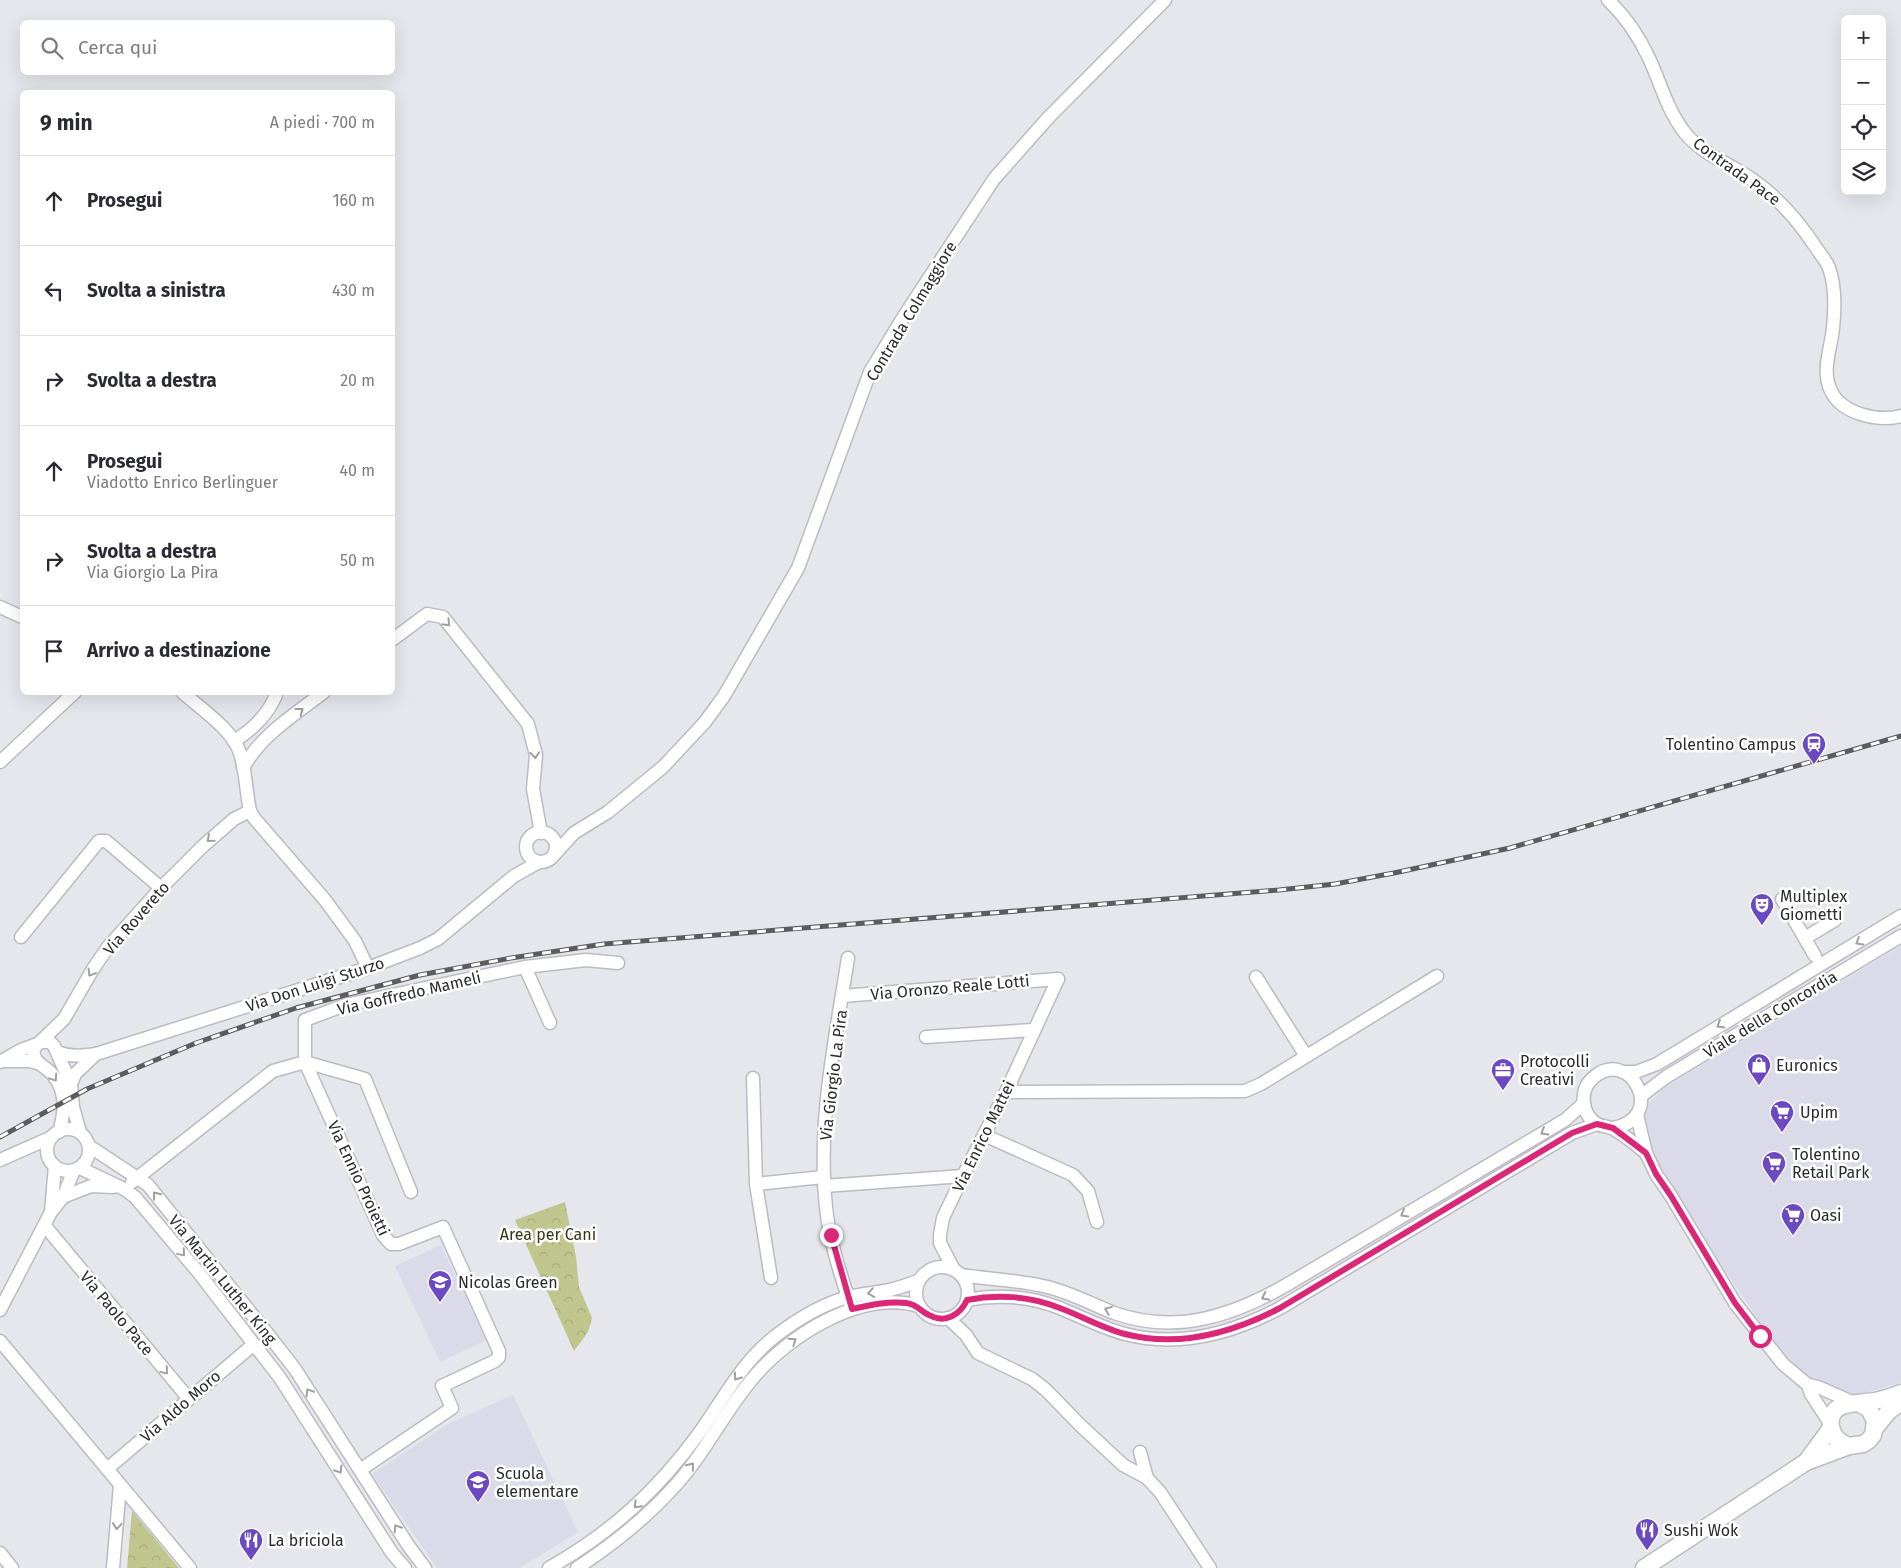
<!DOCTYPE html>
<html lang="it">
<meta charset="utf-8">
<style>
body{margin:0;font-family:"Fira Sans",sans-serif;background:#f2f2f3;color:#2b2b33}
.controls{position:absolute;right:15px;top:15px;display:grid;overflow:hidden;border-radius:8px;box-shadow:0 5px 20px #0002}
.controls button{width:45px;height:45px;display:grid;place-items:center;padding:0;border:0;border-bottom:1px solid #e1e1e2;background:#fff;color:#2b2b33;font:25px sans-serif}
.stop{position:absolute;width:15px;height:15px;margin:-11px;border:4px solid #db2777;border-radius:50%;background:#fff}
.stop.end{background:#db2777;border-color:#fff;box-shadow:0 1px 5px #0008}
.list{margin:0;padding:0;list-style:none}
h2{display:flex;justify-content:space-between;align-items:center;height:65px;margin:0;padding:0 20px;font-size:21px}
h2 small{font-size:16px;font-weight:400;color:#7c7c81}
.list li{display:grid;grid-template-columns:32px 1fr auto;gap:15px;align-items:center;box-sizing:border-box;height:90px;padding:0 20px;border-top:1px solid #e1e1e2}
.list b{display:block;font-size:19px;white-space:nowrap}
.list p{margin:0;font-size:16px;white-space:nowrap;color:#7c7c81}
.list em{font-size:16px;font-style:normal;color:#7c7c81}
.icon{flex:none;width:28px;height:28px;fill:none;stroke:currentColor;stroke-width:2;stroke-linecap:round;stroke-linejoin:round}
.map{position:relative;flex:none;width:1901px;height:1568px;overflow:hidden}
.search{position:absolute;background:#fff;box-shadow:0 5px 20px #0002;left:20px;top:20px;width:375px;height:55px;display:flex;align-items:center;gap:12px;box-sizing:border-box;padding:0 18px;border-radius:8px;color:#7c7c81;font-size:19px}
.panel{position:absolute;background:#fff;box-shadow:0 5px 20px #0002;left:20px;top:90px;width:375px;height:605px;border-radius:8px}
.map>svg:first-child{display:block}
</style>
<div class="map">
<svg width="1901" height="1568" viewBox="0 0 1901 1568">
<defs>
<pattern id="park-crowns" width="20" height="18" patternUnits="userSpaceOnUse" patternTransform="scale(1.25)"><rect width="20" height="18" fill="#c0c68d"/><path d="M2 6a3 3 0 1 1 6 0M12 15a3 3 0 1 1 6 0" fill="none" stroke="#a5aa7a"/></pattern>
</defs>
<rect width="100%" height="100%" fill="#e6e6ed"/>
<g fill="#dadae9">
<polygon points="1901,946 1901,1382 1844,1400 1818,1384 1779,1350 1726,1272 1660,1166 1648,1142 1644,1121 1647,1106 1664,1088"/>
<polygon points="441,1245 486,1340 440,1362 395,1266"/>
<polygon points="513,1395 578,1532 520,1568 437,1568 372,1474 448,1424"/>
</g>
<g fill="url(#park-crowns)">
<polygon points="565,1202 576,1257 579,1287 592,1318 588,1332 574,1351 515,1220"/>
<polygon points="132,1511 179,1568 127,1568"/>
</g>
<g fill="none" stroke-linecap="round" stroke-linejoin="round">
<g stroke="#bcbbc3" stroke-width="15">
<g id="minor">
<path d="M1608,0C1625,16 1639,37 1649,58C1661,84 1667,110 1685,133C1700,152 1727,163 1747,176C1777,195 1798,220 1817,249C1821,255 1827,262 1829,268C1836,287 1835,309 1833,328C1831,349 1821,371 1831,391C1842,414 1878,422 1901,416"/>
<polyline points="0,607 22,617"/>
<polyline points="392,640 427,614 443,617 528,724 536,755 533,789 541,833"/>
<path d="M182,692C200,708 233,730 240,753C246,772 246,792 250,811L254,818L325,900L355,941L368,968"/>
<path d="M234,741C252,730 270,713 277,692"/>
<polyline points="0,762 75,692"/>
<path d="M243,768C261,735 294,715 324,692"/>
<circle cx="541" cy="847" r="15"/>
<polyline points="554,855 574,833 608,812 663,767 705,722 724,696 798,568 870,372 906,313 994,179 1048,118 1165,0"/>
<polyline points="1782,899 1815,956"/>
<polyline points="21,937 99,841 106,841 161,888"/>
<polyline points="1805,938 1835,920"/>
<path d="M848,958C835,1040 817,1124 826,1207C829,1239 840,1273 850,1303"/>
<polyline points="525,967 550,1023"/>
<polyline points="1256,977 1306,1056"/>
<polyline points="842,996 1058,979"/>
<polyline points="926,1037 1033,1030"/>
<polyline points="40,1042 64,1019 93,969 108,947 161,888 203,846 234,819 250,811"/>
<path d="M57,1052C70,1057 82,1056 96,1054L368,968L420,948L438,939L514,876L539,862"/>
<polyline points="4,1061 29,1061 37,1063"/>
<polyline points="0,1062 21,1050 37,1044"/>
<polyline points="305,1062 365,1079 411,1192"/>
<polyline points="1623,1072 1636,1072 1657,1064 1901,916"/>
<polyline points="753,1078 756,1184 771,1278"/>
<polyline points="71,1084 75,1074 96,1054"/>
<polyline points="1006,1092 1245,1091 1261,1084 1437,976"/>
<polyline points="1641,1096 1666,1077 1901,936"/>
<polyline points="1637,1115 1646,1153 1656,1174 1671,1196 1735,1303 1783,1364 1808,1385 1818,1387 1852,1402"/>
<path d="M1613,1128C1670,1117 1628,1045 1593,1078C1579,1090 1581,1114 1597,1124C1603,1127 1610,1126 1615,1130C1626,1136 1636,1145 1646,1153"/>
<circle cx="68" cy="1150" r="21"/>
<path d="M59,1132C65,1112 67,1092 53,1075C45,1065 31,1063 34,1048L40,1042H50L54,1046L71,1084L73,1107L80,1132"/>
<polyline points="984,1135 1073,1175 1088,1191 1097,1222"/>
<polyline points="89,1146 148,1185 267,1333 295,1369 408,1545 425,1568"/>
<polyline points="0,1160 52,1137"/>
<polyline points="80,1168 124,1189 135,1197 199,1273 280,1378 392,1553 405,1568"/>
<polyline points="132,1182 273,1071 305,1062"/>
<polyline points="756,1184 823,1177"/>
<polyline points="824,1186 963,1176"/>
<polyline points="63,1197 91,1186 113,1187"/>
<polyline points="51,1212 55,1166"/>
<polyline points="45,1226 189,1399"/>
<circle cx="942" cy="1293" r="26"/>
<polyline points="954,1270 940,1243 940,1235 943,1218 963,1176 1006,1092 1058,979"/>
<path d="M961,1275C988,1279 1016,1280 1043,1286C1068,1291 1091,1304 1114,1313C1176,1335 1233,1316 1288,1284L1565,1120L1584,1103"/>
<path d="M967,1300C996,1294 1029,1296 1057,1307C1080,1316 1102,1328 1125,1334C1179,1348 1233,1333 1280,1308L1572,1133L1597,1124"/>
<polyline points="0,1310 51,1212 63,1197 74,1170"/>
<polyline points="948,1318 966,1335 978,1353 1032,1379 1046,1390 1079,1424 1123,1465 1147,1478 1160,1492 1210,1568"/>
<polyline points="0,1341 190,1568"/>
<polyline points="1808,1385 1811,1394 1831,1425"/>
<polyline points="1140,1452 1147,1478"/>
<polyline points="107,1469 254,1344"/>
<polyline points="360,1470 452,1408 442,1386 495,1361 499,1357 499,1351 443,1227 399,1244 391,1244 383,1235 305,1062 305,1020 345,1005 525,967 586,960 618,963"/>
<polyline points="0,1553 12,1568"/>
<polyline points="113,1568 120,1485"/>
<path d="M549,1568C612,1532 657,1491 700,1432C724,1398 743,1360 778,1334C798,1319 823,1304 848,1297C860,1294 873,1293 885,1291C896,1289 907,1285 918,1281"/>
<path d="M577,1568C612,1545 645,1519 673,1488C704,1455 724,1412 753,1378C789,1335 862,1289 919,1306"/>
</g>
</g>
<g stroke="#bcbbc3" stroke-width="19">
<g id="major">
<polyline points="1875,1428 1889,1411 1901,1402"/>
<path d="M1849,1446C1840,1443 1833,1437 1831,1427C1827,1400 1858,1404 1875,1401C1884,1399 1893,1397 1901,1393"/>
<polyline points="1806,1462 1831,1428"/>
<polyline points="1644,1568 1806,1462 1849,1446 1863,1444 1869,1440 1873,1435 1875,1421 1869,1409 1858,1403"/>
</g>
</g>
<use href="#minor" stroke="#fff" stroke-width="12"/>
<use href="#major" stroke="#fff" stroke-width="16"/>
<g stroke="#5c5c60" stroke-width="5">
<polyline id="rail" points="0,1137 87,1089 196,1043 296,1008 420,975 511,958 604,944 1279,890 1335,884 1394,873 1510,848 1901,736"/>
</g>
<use href="#rail" stroke="#fff" stroke-width="3" stroke-dasharray="9" stroke-linecap="butt"/>
</g>
<defs><path id="oneway-chevron" d="M-2-3.5L2.5 0L-2 3.5" fill="none" stroke-width="1.6" stroke-linecap="round" stroke-linejoin="round" transform="scale(1.25)"/></defs>
<g stroke="#a0a0a1">
<use href="#oneway-chevron" transform="translate(447 623) rotate(46)"/>
<use href="#oneway-chevron" transform="translate(300 711) rotate(-37)"/>
<use href="#oneway-chevron" transform="translate(535 755) rotate(86)"/>
<use href="#oneway-chevron" transform="translate(210 839) rotate(139)"/>
<use href="#oneway-chevron" transform="translate(1859 942) rotate(149)"/>
<use href="#oneway-chevron" transform="translate(91 973) rotate(121)"/>
<use href="#oneway-chevron" transform="translate(1720 1025) rotate(149)"/>
<use href="#oneway-chevron" transform="translate(54 1078) rotate(56)"/>
<use href="#oneway-chevron" transform="translate(1544 1132) rotate(150)"/>
<use href="#oneway-chevron" transform="translate(156 1195) rotate(-128)"/>
<use href="#oneway-chevron" transform="translate(1404 1214) rotate(150)"/>
<use href="#oneway-chevron" transform="translate(182 1253) rotate(50)"/>
<use href="#oneway-chevron" transform="translate(871 1293) rotate(171)"/>
<use href="#oneway-chevron" transform="translate(1265 1297) rotate(153)"/>
<use href="#oneway-chevron" transform="translate(1108 1310) rotate(-158)"/>
<use href="#oneway-chevron" transform="translate(793 1341) rotate(-34)"/>
<use href="#oneway-chevron" transform="translate(165 1371) rotate(50)"/>
<use href="#oneway-chevron" transform="translate(737 1377) rotate(126)"/>
<use href="#oneway-chevron" transform="translate(309 1392) rotate(-122)"/>
<use href="#oneway-chevron" transform="translate(691 1466) rotate(-52)"/>
<use href="#oneway-chevron" transform="translate(339 1470) rotate(58)"/>
<use href="#oneway-chevron" transform="translate(637 1505) rotate(135)"/>
<use href="#oneway-chevron" transform="translate(117 1526) rotate(95)"/>
<use href="#oneway-chevron" transform="translate(397 1528) rotate(-123)"/>
</g>
<g fill="none" stroke-linecap="round" stroke-linejoin="round">
<path stroke="#db2777" stroke-width="6" d="M831,1235L852,1309C870,1305 888,1301 906,1303C917,1304 920,1311 929,1315C945,1324 960,1315 967,1300C996,1294 1029,1296 1057,1307C1080,1315 1102,1328 1125,1334C1179,1348 1232,1333 1280,1308L1572,1133L1597,1124L1613,1128L1646,1153L1656,1174L1671,1196L1735,1303L1760,1336"/>
</g>
<defs>
<g id="station-pin" transform="scale(1.25)"><path d="M0 17L-7.5 6A9.5 9.5 0 1 1 7.5 6Z" fill="#6a49c2" stroke="#fff"/><path d="M-3-6H3Q5-6 5-4V2Q5 4 3 4L4.5 6H3L1.5 4h-3L-3 6H-4.5L-3 4Q-5 4-5 2V-4Q-5-6-3-6ZM-3.5-4v3h7v-3ZM-3.5 1v1.5H-2V1ZM2 1v1.5H3.5V1Z" fill="#fff"/></g>
<g id="theatre-pin" transform="scale(1.25)"><path d="M0 17L-7.5 6A9.5 9.5 0 1 1 7.5 6Z" fill="#6a49c2" stroke="#fff"/><path d="M-5-5.5Q0-4 5-5.5V0Q5 5 0 6Q-5 5-5 0ZM-3.3-2.5H-1v1.5H-3.3ZM1-2.5H3.3v1.5H1ZM-2.8 1Q0 5.5 2.8 1Z" fill="#fff"/></g>
<g id="shop-pin" transform="scale(1.25)"><path d="M0 17L-7.5 6A9.5 9.5 0 1 1 7.5 6Z" fill="#6a49c2" stroke="#fff"/><path d="M-5-2.5h2.3a2.7 3.5 0 0 1 5.4 0H5L5.5 6h-11ZM-1.5-2.5h3a1.5 2.3 0 0 0-3 0Z" fill="#fff"/></g>
<g id="office-pin" transform="scale(1.25)"><path d="M0 17L-7.5 6A9.5 9.5 0 1 1 7.5 6Z" fill="#6a49c2" stroke="#fff"/><path d="M-6-3h4V-5.5h4V-3h4V5H-6ZM-1-4.5V-3h2v-1.5ZM-6 0V1H6V0Z" fill="#fff"/></g>
<g id="supermarket-pin" transform="scale(1.25)"><path d="M0 17L-7.5 6A9.5 9.5 0 1 1 7.5 6Z" fill="#6a49c2" stroke="#fff"/><path d="M-6-5.5h2.5l.6 2H6L4.5 2H-2.5L-4.4-4H-6ZM-1.5 3.2a1.3 1.3 0 1 0 .1 0ZM3 3.2a1.3 1.3 0 1 0 .1 0Z" fill="#fff"/></g>
<g id="school-pin" transform="scale(1.25)"><path d="M0 17L-7.5 6A9.5 9.5 0 1 1 7.5 6Z" fill="#6a49c2" stroke="#fff"/><path d="M0-5L7-2L0 1L-7-2ZM-4 1L0 2.5L4 1V4Q0 6-4 4Z" fill="#fff"/></g>
<g id="restaurant-pin" transform="scale(1.25)"><path d="M0 17L-7.5 6A9.5 9.5 0 1 1 7.5 6Z" fill="#6a49c2" stroke="#fff"/><path d="M-5-6h1v4h1v-4h1v4h1v-4h1v5L-1.5 .5V6h-2V.5L-5-1ZM5-6V6H3V1.5H1.5Q1.5-4 5-6Z" fill="#fff"/></g>
</defs>
<g fill-rule="evenodd">
<use href="#station-pin" x="1814" y="744"/>
<use href="#theatre-pin" x="1762" y="905"/>
<use href="#shop-pin" x="1759" y="1065"/>
<use href="#office-pin" x="1503" y="1070"/>
<use href="#supermarket-pin" x="1782" y="1112"/>
<use href="#supermarket-pin" x="1774" y="1163"/>
<use href="#supermarket-pin" x="1793" y="1215"/>
<use href="#school-pin" x="440" y="1282"/>
<use href="#school-pin" x="478" y="1482"/>
<use href="#restaurant-pin" x="1647" y="1530"/>
<use href="#restaurant-pin" x="251" y="1540"/>
</g>
<g text-anchor="middle" stroke-width="5" stroke-linejoin="round" paint-order="stroke">
<g font-size="16" fill="#2b2b2e" stroke="#fff">
<text transform="translate(1737 171) rotate(36)" y="6">Contrada Pace</text>
<text transform="translate(911 311) rotate(-59)" y="6">Contrada Colmaggiore</text>
<text transform="translate(136 918) rotate(-49)" y="6">Via Rovereto</text>
<text transform="translate(315 984) rotate(-18)" y="6">Via Don Luigi Sturzo</text>
<text transform="translate(950 987) rotate(-5)" y="6">Via Oronzo Reale Lotti</text>
<text transform="translate(409 993) rotate(-13)" y="6">Via Goffredo Mameli</text>
<text transform="translate(1770 1014) rotate(-31)" y="6">Viale della Concordia</text>
<text transform="translate(833 1075) rotate(-83)" y="6">Via Giorgio La Pira</text>
<text transform="translate(983 1136) rotate(-64)" y="6">Via Enrico Mattei</text>
<text transform="translate(359 1178) rotate(65)" y="6">Via Ennio Proietti</text>
<text transform="translate(223 1279) rotate(51)" y="6">Via Martin Luther King</text>
<text transform="translate(117 1313) rotate(50)" y="6">Via Paolo Pace</text>
<text transform="translate(180 1406) rotate(-41)" y="6">Via Aldo Moro</text>
</g>
<g font-size="16" fill="#2b2b2e" stroke="#fff" text-anchor="start">
<text x="1796" y="750" text-anchor="end">Tolentino Campus</text>
<text x="1780" y="902">Multiplex<tspan x="1780" dy="18">Giometti</tspan></text>
<text x="1520" y="1067">Protocolli<tspan x="1520" dy="18">Creativi</tspan></text>
<text x="1776" y="1071">Euronics</text>
<text x="1800" y="1118">Upim</text>
<text x="1792" y="1160">Tolentino<tspan x="1792" dy="18">Retail Park</tspan></text>
<text x="1810" y="1221">Oasi</text>
<text x="458" y="1288">Nicolas Green</text>
<text x="496" y="1479">Scuola<tspan x="496" dy="18">elementare</tspan></text>
<text x="1664" y="1536">Sushi Wok</text>
<text x="268" y="1546">La briciola</text>
</g>
<g font-size="16" fill="#353812" stroke="#fff">
<text x="548" y="1240">Area per Cani</text>
</g>
</g>
</svg>
<div class="controls">
<button>+</button>
<button>−</button>
<button><svg class="icon" aria-label="locate" viewBox="0 0 24 24"><circle cx="12" cy="12" r="6"/><path d="M12 2v4M12 18v4M2 12h4M18 12h4"/></svg></button>
<button><svg class="icon" aria-label="layers" viewBox="0 0 24 24"><path d="M12 4l9 5-9 5-9-5zM3 14l9 5 9-5"/></svg></button>
</div>
<div class="stop" style="left:1760px;top:1336px"></div>
<div class="stop end" style="left:831px;top:1235px"></div>
<div class="search"><svg class="icon" aria-label="search" viewBox="0 0 24 24"><circle cx="10" cy="10" r="6"/><path d="M15 15l6 6"/></svg>Cerca qui</div>
<section class="panel">
<h2>9 min<small>A piedi · 700 m</small></h2>
<ul class="list">
<li><svg class="icon" aria-label="ahead" viewBox="0 0 24 24"><path d="M12 20V5M6 11l6-6 6 6"/></svg><div><b>Prosegui</b></div><em>160 m</em></li>
<li><svg class="icon" aria-label="left" viewBox="0 0 24 24"><path d="M17 20v-9H6M10 6l-5 5 5 5"/></svg><div><b>Svolta a sinistra</b></div><em>430 m</em></li>
<li><svg class="icon" aria-label="right" viewBox="0 0 24 24"><path d="M7 20v-9h11M14 6l5 5-5 5"/></svg><div><b>Svolta a destra</b></div><em>20 m</em></li>
<li><svg class="icon" aria-label="ahead" viewBox="0 0 24 24"><path d="M12 20V5M6 11l6-6 6 6"/></svg><div><b>Prosegui</b><p>Viadotto Enrico Berlinguer</p></div><em>40 m</em></li>
<li><svg class="icon" aria-label="right" viewBox="0 0 24 24"><path d="M7 20v-9h11M14 6l5 5-5 5"/></svg><div><b>Svolta a destra</b><p>Via Giorgio La Pira</p></div><em>50 m</em></li>
<li><svg class="icon" aria-label="arrive" viewBox="0 0 24 24"><path d="M6 21V4h12l-3 4 3 4H6"/></svg><div><b>Arrivo a destinazione</b></div></li>
</ul>
</section>
</div>
